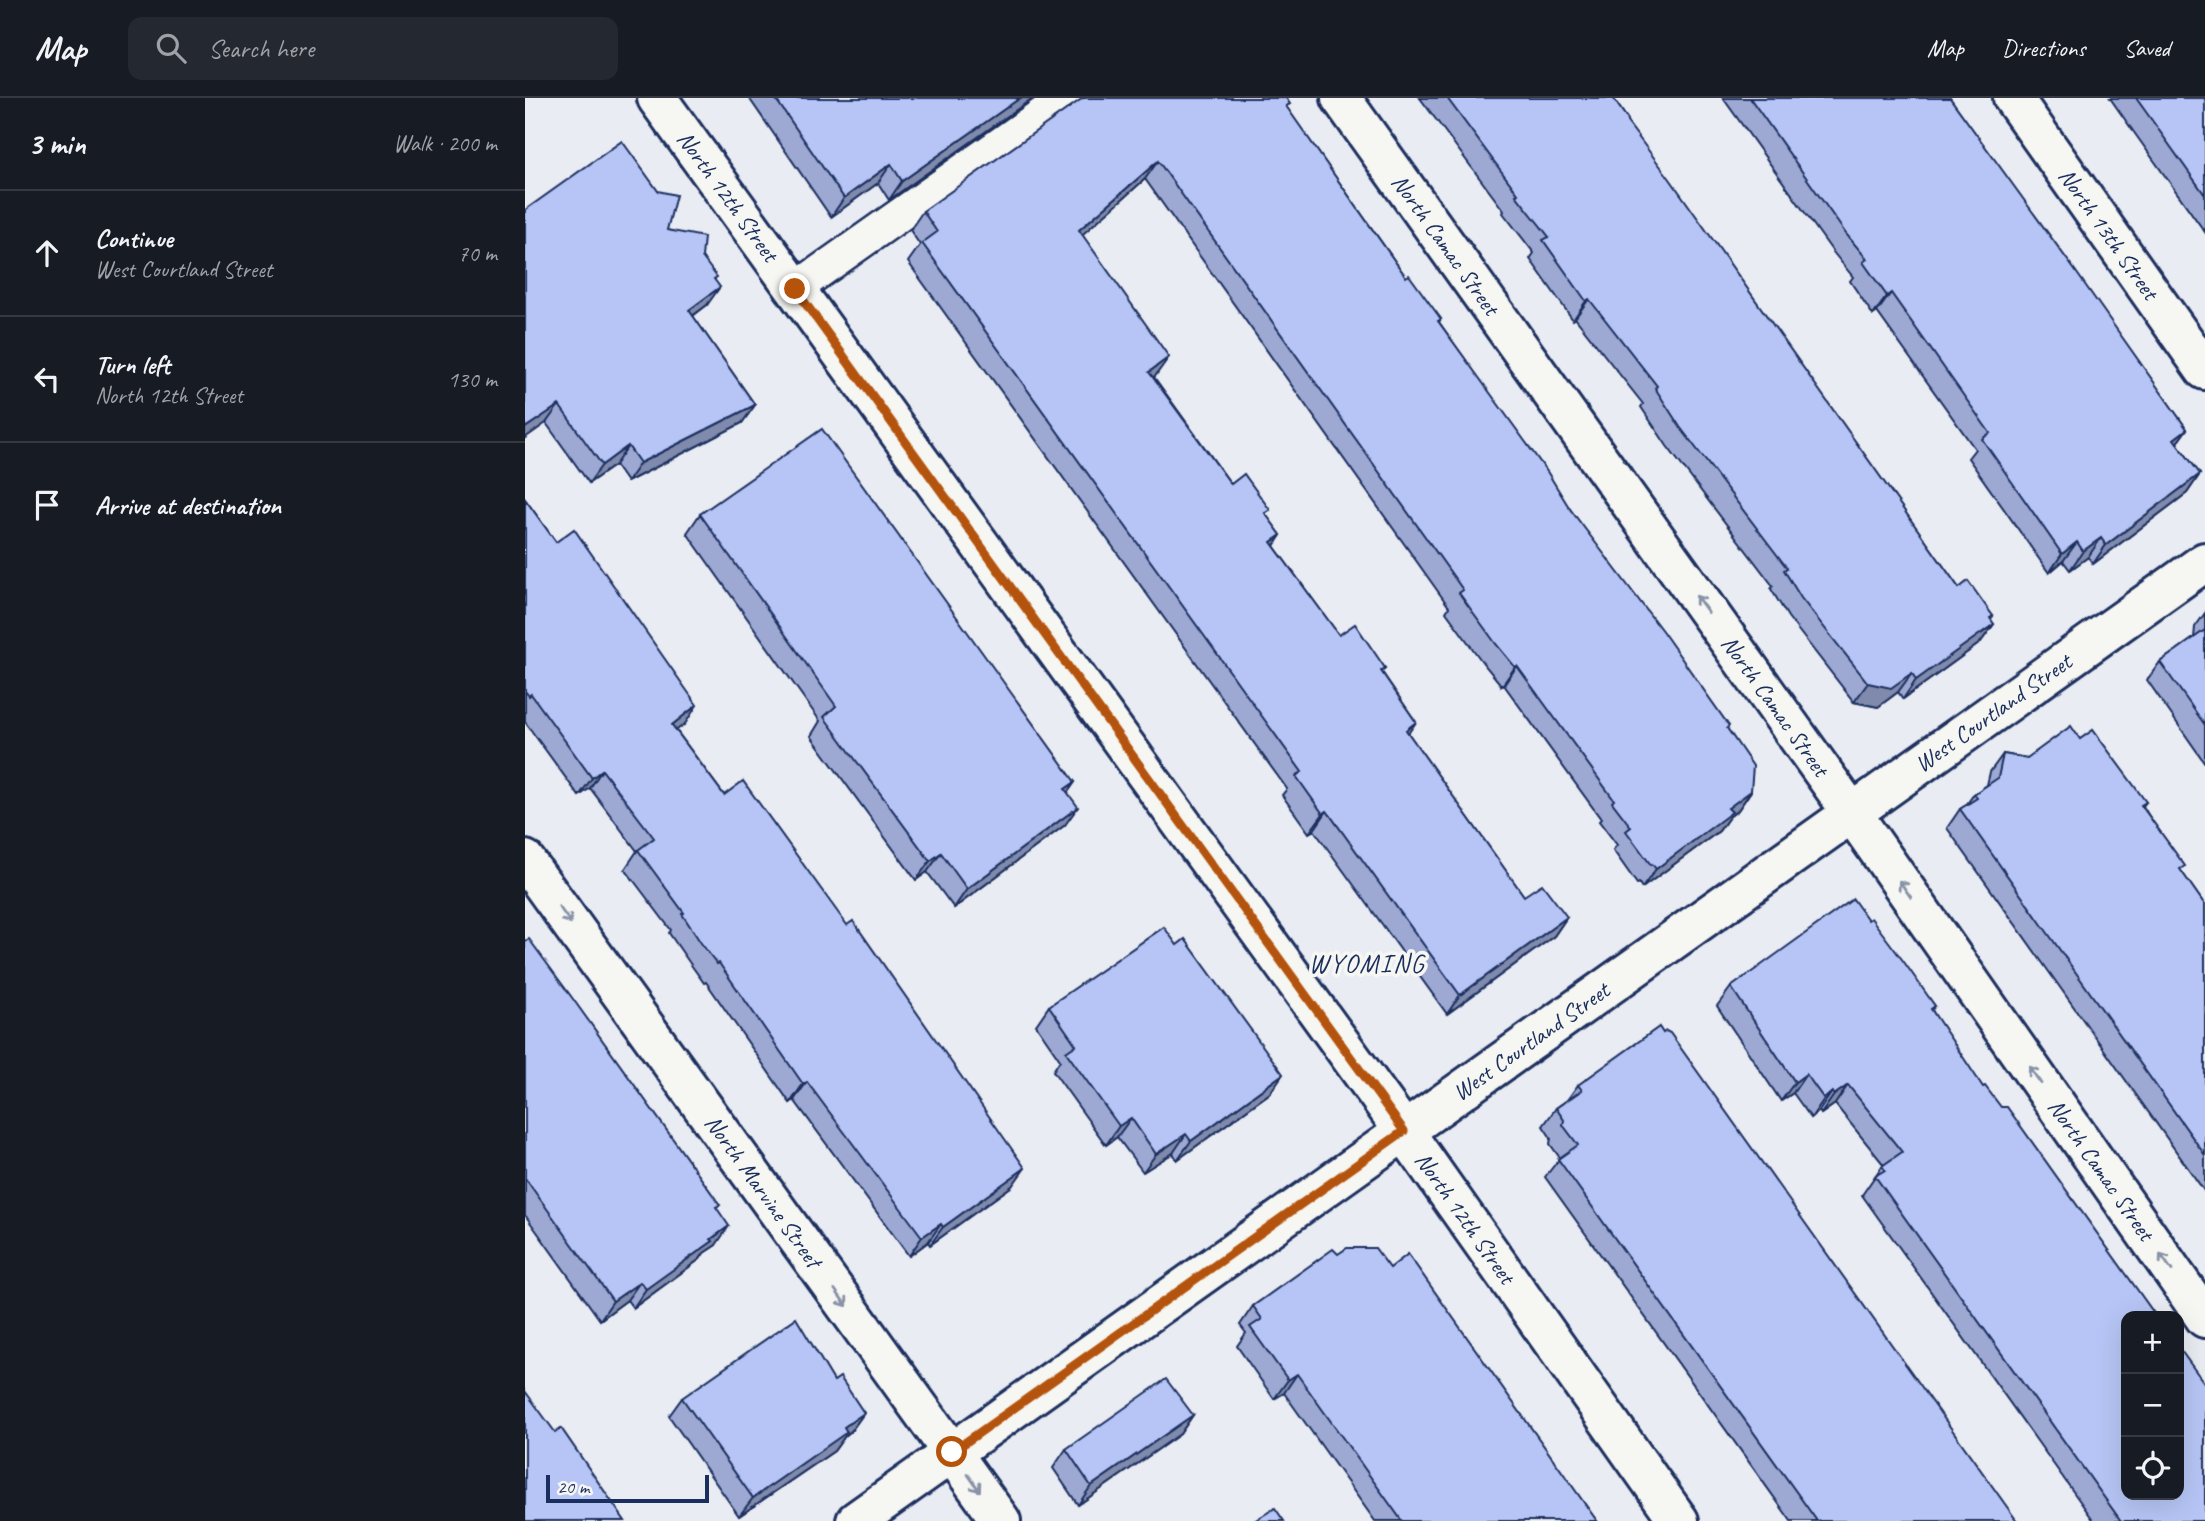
<!DOCTYPE html>
<meta charset="utf-8">
<style>
body{margin:0;font-family:Caveat,sans-serif;background:#242831;color:#f1f3f6}
.controls{position:absolute;right:21px;bottom:21px;display:grid;overflow:hidden;border-radius:14px;box-shadow:0 7px 28px #0002}
.controls button{width:63px;height:63px;display:grid;place-items:center;padding:0;border:0;border-bottom:2px solid #363941;background:#171b24;color:#f1f3f6;font:35px sans-serif}
.scale{position:absolute;left:21px;bottom:18px;width:163px;box-sizing:border-box;padding-left:7px;border:4px solid #1b2f5e;border-top:0;font-size:19px;line-height:24px;white-space:nowrap;color:#1b2f5e;-webkit-text-stroke:5px #f6f6f2;paint-order:stroke}
.stop{position:absolute;width:21px;height:21px;margin:-16px;border:5px solid #b45309;border-radius:50%;background:#fff}
.stop.end{background:#b45309;border-color:#fff;box-shadow:0 2px 7px #0008}
.list{margin:0;padding:0;list-style:none}
h2{display:flex;justify-content:space-between;align-items:center;height:91px;margin:0;padding:0 28px;font-size:30px}
h2 small{font-size:23px;font-weight:400;color:#9ea1a6}
.list li{display:grid;grid-template-columns:46px 1fr auto;gap:21px;align-items:center;box-sizing:border-box;height:126px;padding:0 28px;border-top:2px solid #363941}
.list b{display:block;font-size:26px;white-space:nowrap}
.list p{margin:0;font-size:23px;white-space:nowrap;color:#9ea1a6}
.list em{font-size:23px;font-style:normal;color:#9ea1a6}
.icon{flex:none;width:38px;height:38px;fill:none;stroke:currentColor;stroke-width:2;stroke-linecap:round;stroke-linejoin:round}
.map{position:relative;flex:none;width:1680px;height:1423px;overflow:hidden}
header{display:flex;align-items:center;gap:42px;box-sizing:border-box;height:98px;padding:0 35px;background:#171b24;border-bottom:2px solid #363941}
header strong{font-size:33px}
nav{display:flex;gap:38px;margin-inline-start:auto;font-size:24px}
.search{width:490px;height:63px;background:#242831;display:flex;align-items:center;gap:18px;box-sizing:border-box;padding:0 24px;border-radius:14px;color:#9ea1a6;font-size:26px}
main{display:flex}
aside{flex:1;background:#171b24}
.map>svg:first-child{display:block}
</style>
<header>
<strong>Map</strong>
<div class="search"><svg class="icon" aria-label="search" viewBox="0 0 24 24"><circle cx="10" cy="10" r="6"/><path d="M15 15l6 6"/></svg>Search here</div>
<nav><a>Map</a><a>Directions</a><a>Saved</a></nav>
</header>
<main>
<aside>
<h2>3 min<small>Walk · 200 m</small></h2>
<ul class="list">
<li><svg class="icon" aria-label="ahead" viewBox="0 0 24 24"><path d="M12 20V5M6 11l6-6 6 6"/></svg><div><b>Continue</b><p>West Courtland Street</p></div><em>70 m</em></li>
<li><svg class="icon" aria-label="left" viewBox="0 0 24 24"><path d="M17 20v-9H6M10 6l-5 5 5 5"/></svg><div><b>Turn left</b><p>North 12th Street</p></div><em>130 m</em></li>
<li><svg class="icon" aria-label="arrive" viewBox="0 0 24 24"><path d="M6 21V4h12l-3 4 3 4H6"/></svg><div><b>Arrive at destination</b></div></li>
</ul>
</aside>
<div class="map">
<svg width="1680" height="1423" viewBox="0 0 1680 1423">
<rect width="100%" height="100%" fill="#e9ecf3"/>
<filter id="ink" filterUnits="userSpaceOnUse"><feTurbulence type="fractalNoise" baseFrequency=".0143" numOctaves="2"/><feDisplacementMap in="SourceGraphic" scale="14" xChannelSelector="R" yChannelSelector="G"/><feConvolveMatrix kernelMatrix="1 2 1 2 8 2 1 2 1" color-interpolation-filters="sRGB"/></filter>
<g filter="url(#ink)">
<g fill="none" stroke-linecap="round" stroke-linejoin="round">
<g stroke="#1b2f5e" stroke-width="37">
<polyline id="lane" points="270,191 540,0"/>
</g>
<g stroke="#1b2f5e" stroke-width="44">
<g id="street">
<path id="s1" d="M132,0L879,1033L1154,1423"/>
<path id="s2" d="M816,0L1327,715L1680,1220"/>
<path id="s3" d="M1488,0L1680,272"/>
<path id="s4" d="M0,762L476,1423"/>
<path id="s5" d="M331,1423L1680,464"/>
</g>
</g>
<use href="#lane" stroke="#f6f6f2" stroke-width="32"/>
<use href="#street" stroke="#f6f6f2" stroke-width="38"/>
</g>
<g fill="#9da9d3" stroke="#1b2f5e" stroke-width="2">
<polygon points="224,0 508,0 364,102 353,85 306,119"/>
<polygon points="895,0 1088,0 1103,22 1102,24 1434,490 1468,518 1465,522 1469,526 1455,545 1378,601 1373,594 1353,609 1329,604 1263,519 1246,491 1248,488 1142,348 1116,309 1118,306 1050,220 1048,222 1005,161 1009,155 978,115 979,113"/>
<polygon points="1198,0 1425,0 1662,331 1652,345 1675,376 1662,395 1568,466 1563,459 1545,472 1538,463 1524,475 1443,360 1450,351 1352,214 1348,217 1325,183 1328,179 1308,154"/>
<polygon points="1585,0 1680,0 1680,134 1608,33"/>
<polygon points="762,10 881,179 916,221 914,224 1045,411 1202,631 1226,693 1213,712 1204,719 1194,733 1117,790 1114,785 1112,786 1088,752 1092,747 1074,723 1076,721 979,587 977,588 958,565 921,514 924,509 620,81 557,136 631,277 629,279 706,386 741,417 756,437 749,448 814,537 860,570 857,574 891,624 883,635 999,798 1042,819 1029,838 922,916 789,732 784,735 757,697 762,691 383,164 395,147 385,132 398,113"/>
<polygon points="142,132 177,159 190,182 182,207 168,218 230,307 217,325 102,384 90,367 64,385 21,325"/>
<polygon points="0,401 160,626 151,632 487,1088 405,1147 403,1144 384,1158 269,1002 265,1005 181,884 179,885 164,864 144,835 146,832 100,771 112,753 65,690 54,698 0,624"/>
<polygon points="175,416 550,684 542,695 540,727 429,810 402,774 391,782 286,638 295,623 162,435"/>
<polygon points="1680,515 1680,665 1622,582 1635,564 1669,540 1670,529"/>
<polygon points="1555,641 1621,704 1618,708 1656,773 1680,807 1680,1094 1422,730 1435,711 1441,707 1449,696 1462,687 1465,674 1478,656 1502,660"/>
<polygon points="1343,822 1410,908 1407,912 1680,1423 1569,1423 1337,1097 1357,1068 1359,1067 1310,1006 1296,1016 1294,1013 1286,1020 1268,995 1256,1003 1192,908 1206,889"/>
<polygon points="0,843 192,1111 191,1147 179,1155 175,1161 108,1210 102,1202 75,1222 0,1117"/>
<polygon points="524,908 745,995 652,1062 648,1055 618,1074 592,1039 581,1047 528,973 535,962 511,927"/>
<polygon points="1053,987 1492,1423 1266,1423 1020,1079 1035,1060 1025,1046 1026,1040 1018,1028 1031,1010 1042,1002"/>
<polygon points="813,1156 865,1170 1072,1423 850,1423 759,1295 749,1301 712,1248 721,1235 715,1227 728,1208"/>
<polygon points="309,1283 339,1315 326,1333 320,1338 309,1353 214,1418 144,1318 157,1300"/>
<polygon points="668,1317 655,1336 553,1407 528,1370 541,1351"/>
</g>
<g fill="#7f8aac" stroke="#1b2f5e" stroke-width="2">
<polygon points="495,0 508,0 364,102 377,83"/>
<polygon points="633,63 620,81 541,151 554,132"/>
<polygon points="366,66 353,85 306,119 319,100"/>
<polygon points="195,189 182,207 151,230 164,212"/>
<polygon points="1366,195 1352,214 1348,217 1362,198"/>
<polygon points="1064,201 1050,220 1048,222 1061,203"/>
<polygon points="644,259 631,277 611,292 624,274"/>
<polygon points="34,307 21,325 0,340 0,330"/>
<polygon points="230,307 217,325 102,384 115,365"/>
<polygon points="1662,331 1648,350 1649,341"/>
<polygon points="103,348 90,367 64,385 77,367"/>
<polygon points="1675,376 1662,395 1568,466 1581,447"/>
<polygon points="756,437 743,456 746,444"/>
<polygon points="1576,440 1563,459 1545,472 1558,453"/>
<polygon points="1552,444 1538,463 1524,475 1537,456"/>
<polygon points="1468,518 1456,536 1469,526 1455,545 1378,601 1391,582"/>
<polygon points="992,568 979,587 977,588 990,569"/>
<polygon points="1387,575 1373,594 1353,609 1329,604 1343,585"/>
<polygon points="172,607 160,626 134,645 147,627"/>
<polygon points="891,624 878,643 881,632"/>
<polygon points="77,672 65,690 54,698 67,680"/>
<polygon points="550,684 537,703 540,691"/>
<polygon points="1226,693 1213,712 1204,719 1194,733 1117,790 1131,771 1203,710"/>
<polygon points="553,709 540,727 429,810 442,791"/>
<polygon points="802,713 789,732 784,735 798,716"/>
<polygon points="416,755 402,774 391,782 405,763"/>
<polygon points="1042,819 1029,838 922,916 935,897"/>
<polygon points="758,976 745,995 652,1062 666,1043"/>
<polygon points="1281,976 1268,995 1256,1003 1270,984"/>
<polygon points="282,984 269,1002 265,1005 278,986"/>
<polygon points="1323,987 1310,1006 1296,1016 1309,997"/>
<polygon points="1307,994 1294,1013 1286,1020 1299,1001"/>
<polygon points="606,1020 592,1039 581,1047 594,1028"/>
<polygon points="661,1036 648,1055 618,1074 631,1056"/>
<polygon points="500,1070 487,1088 405,1147 418,1129"/>
<polygon points="416,1126 403,1144 384,1158 397,1139"/>
<polygon points="204,1128 191,1147 179,1155 175,1161 108,1210 121,1191"/>
<polygon points="115,1184 102,1202 75,1222 88,1203"/>
<polygon points="772,1276 759,1295 749,1301 763,1282"/>
<polygon points="339,1315 326,1333 320,1338 309,1353 214,1418 228,1400 319,1329"/>
<polygon points="668,1317 655,1336 553,1407 566,1388"/>
</g>
<g fill="#b6c5f5" stroke="#1b2f5e" stroke-width="2">
<polygon points="250,0 495,0 377,83 366,66 319,100"/>
<polygon points="558,0 761,0 765,6 761,8 826,101 881,179 884,177 916,221 913,223 1023,375 1045,411 1138,534 1204,628 1202,630 1228,668 1226,693 1203,710 1207,714 1131,771 1127,766 1126,767 1101,733 1106,729 1087,704 1089,702 992,568 990,569 971,546 934,495 938,492 633,63 554,132 644,259 624,274 706,386 719,376 745,412 740,415 756,437 746,444 814,537 830,526 860,570 856,573 891,624 881,632 999,798 1017,786 1042,819 935,897 802,713 798,716 771,678 777,674 397,145 412,134 398,113"/>
<polygon points="922,0 1088,0 1103,22 1102,24 1145,81 1434,490 1443,483 1468,518 1465,520 1469,526 1391,582 1387,575 1366,590 1343,585 1276,500 1259,472 1262,470 1155,329 1130,290 1132,288 1064,201 1061,203 1018,142 1024,139 991,97 993,96"/>
<polygon points="1225,0 1425,0 1549,171 1662,331 1649,341 1675,376 1581,447 1576,440 1558,453 1552,444 1537,456 1457,341 1465,335 1366,195 1362,198 1338,164 1342,161 1321,136"/>
<polygon points="1611,0 1680,0 1680,97 1621,14"/>
<polygon points="97,43 133,93 151,97 142,132 179,139 177,159 192,179 189,181 195,189 164,212 230,307 115,365 103,348 77,367 34,307 0,330 0,112"/>
<polygon points="297,331 550,684 540,691 553,709 442,791 416,755 405,763 299,619 311,608 175,416"/>
<polygon points="0,401 31,444 49,431 172,607 147,627 199,697 218,683 322,827 328,823 500,1070 418,1129 416,1126 397,1139 282,984 278,986 194,865 192,866 176,845 157,816 159,815 113,752 129,740 77,672 67,680 6,596 4,598 0,593"/>
<polygon points="1680,532 1680,627 1635,564"/>
<polygon points="1546,628 1555,641 1568,632 1621,704 1616,707 1660,768 1655,771 1680,807 1680,1057 1435,711 1452,700 1449,696 1473,680 1478,656 1502,660"/>
<polygon points="1328,801 1343,822 1346,820 1379,864 1410,908 1406,911 1458,989 1460,988 1476,1009 1482,1009 1631,1218 1601,1218 1601,1397 1654,1397 1654,1250 1680,1286 1680,1423 1596,1423 1350,1078 1360,1072 1357,1068 1377,1054 1323,987 1309,997 1307,994 1299,1001 1281,976 1270,984 1206,889"/>
<polygon points="639,829 652,847 660,841 758,976 666,1043 661,1036 631,1056 606,1020 594,1028 541,954 551,947 524,908"/>
<polygon points="4,841 48,901 195,1107 191,1109 204,1128 186,1141 188,1143 121,1191 115,1184 88,1203 0,1080 0,843"/>
<polygon points="1134,929 1138,935 1141,933 1145,935 1492,1423 1292,1423 1033,1061 1053,1047 1038,1027 1039,1022 1031,1010 1057,992 1053,987"/>
<polygon points="822,1150 850,1150 865,1170 883,1156 1072,1423 877,1423 772,1276 763,1282 725,1229 737,1221 728,1208 808,1151 813,1156"/>
<polygon points="271,1220 309,1283 315,1279 339,1315 319,1329 322,1334 228,1400 157,1300"/>
<polygon points="641,1281 668,1317 566,1388 541,1351"/>
<polygon points="0,1293 30,1334 36,1330 100,1423 0,1423"/>
<polygon points="750,1410 759,1423 729,1423"/>
</g>
<defs><path id="oneway-shaft" d="M-6 0H5M1.5-3L5.5 0L1.5 3" fill="none" stroke-width="1.6" stroke-linecap="round" stroke-linejoin="round" transform="scale(1.75)"/></defs>
<g stroke="#8892a8">
<use href="#oneway-shaft" transform="translate(1177 506) rotate(-126)"/>
<use href="#oneway-shaft" transform="translate(1380 791) rotate(-125)"/>
<use href="#oneway-shaft" transform="translate(40 817) rotate(54)"/>
<use href="#oneway-shaft" transform="translate(1510 977) rotate(-125)"/>
<use href="#oneway-shaft" transform="translate(1641 1164) rotate(-125)"/>
<use href="#oneway-shaft" transform="translate(316 1200) rotate(54)"/>
<use href="#oneway-shaft" transform="translate(449 1385) rotate(55)"/>
</g>
</g>
<g fill="none" stroke-linecap="round" stroke-linejoin="round" filter="url(#ink)">
<polyline stroke="#b45309" stroke-width="9" points="270,191 879,1033 427,1354"/>
</g>
<g text-anchor="middle" stroke-width="7" stroke-linejoin="round" paint-order="stroke">
<g font-size="24" fill="#1b2f5e" stroke="#f6f6f2">
<text dy="8" stroke="none"><textPath href="#s1" startOffset="121">North 12th Street</textPath></text>
<text dy="8" stroke="none"><textPath href="#s3" startOffset="166">North 13th Street</textPath></text>
<text dy="8" stroke="none"><textPath href="#s2" startOffset="180">North Camac Street</textPath></text>
<text dy="8" stroke="none"><textPath href="#s2" startOffset="747">North Camac Street</textPath></text>
<text dy="8" stroke="none"><textPath href="#s5" startOffset="1395">West Courtland Street</textPath></text>
<text dy="8" stroke="none"><textPath href="#s5" startOffset="828">West Courtland Street</textPath></text>
<text dy="8" stroke="none"><textPath href="#s2" startOffset="1314">North Camac Street</textPath></text>
<text dy="8" stroke="none"><textPath href="#s4" startOffset="408">North Marvine Street</textPath></text>
<text dy="8" stroke="none"><textPath href="#s1" startOffset="1381">North 12th Street</textPath></text>
</g>
<g font-size="26" letter-spacing="2" fill="#1b2f5e" stroke="#f6f6f2">
<text x="842" y="874">WYOMING</text>
</g>
</g>
</svg>
<div class="controls">
<button>+</button>
<button>−</button>
<button><svg class="icon" aria-label="locate" viewBox="0 0 24 24"><circle cx="12" cy="12" r="6"/><path d="M12 2v4M12 18v4M2 12h4M18 12h4"/></svg></button>
</div>
<div class="scale">20 m</div>
<div class="stop" style="left:427px;top:1354px"></div>
<div class="stop end" style="left:270px;top:191px"></div>
</div>
</main>
